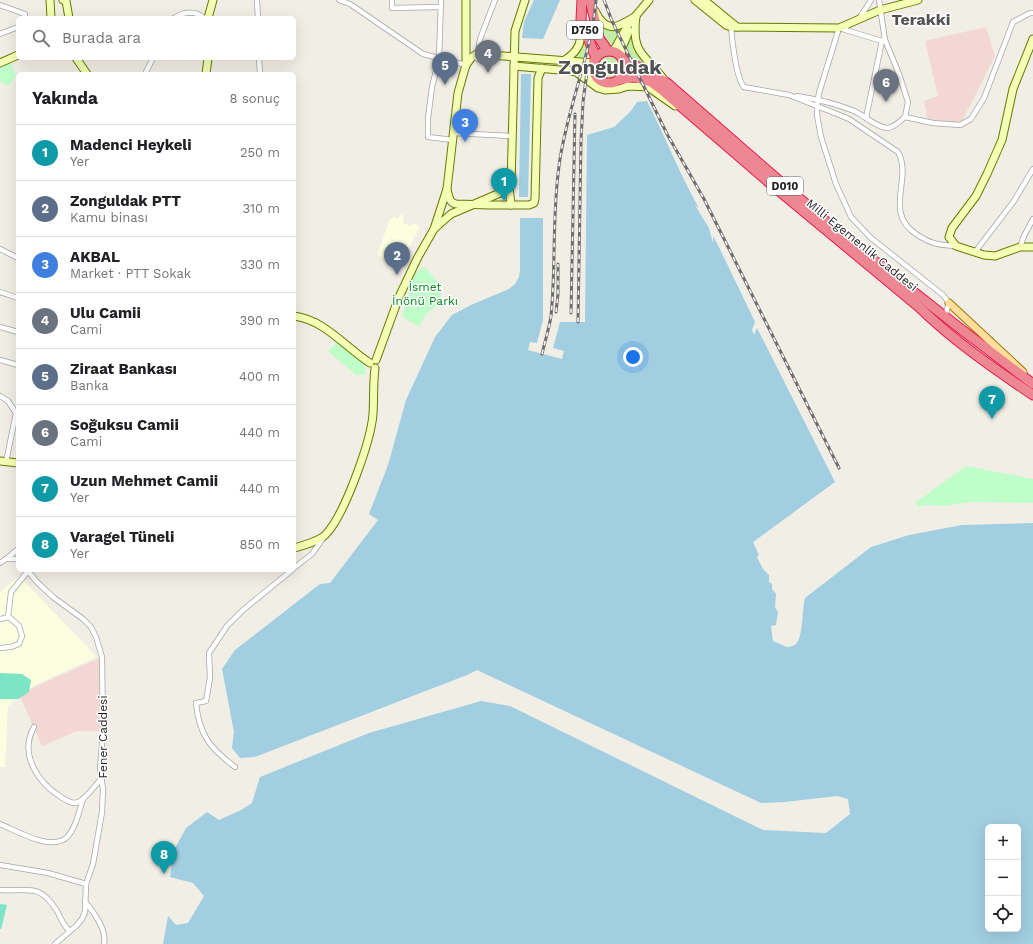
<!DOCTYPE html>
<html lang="tr">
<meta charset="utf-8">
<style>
body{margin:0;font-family:"Work Sans",sans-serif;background:#f2f2f2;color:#202124}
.controls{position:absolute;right:12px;bottom:12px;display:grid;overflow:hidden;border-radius:6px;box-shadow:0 4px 16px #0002}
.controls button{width:36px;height:36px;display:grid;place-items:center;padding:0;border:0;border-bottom:1px solid #e0e0e0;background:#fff;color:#202124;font:20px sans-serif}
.you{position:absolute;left:633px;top:357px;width:14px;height:14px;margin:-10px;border:3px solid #fff;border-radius:50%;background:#1a73e8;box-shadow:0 0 0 6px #1a73e833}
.badge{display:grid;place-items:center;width:26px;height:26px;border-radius:50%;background:#b45309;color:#fff;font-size:13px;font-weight:700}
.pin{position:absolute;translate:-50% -33px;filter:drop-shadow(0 1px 2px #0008)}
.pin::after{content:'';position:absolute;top:21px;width:14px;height:12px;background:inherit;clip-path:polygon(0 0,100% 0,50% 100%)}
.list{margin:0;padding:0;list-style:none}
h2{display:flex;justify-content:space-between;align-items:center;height:52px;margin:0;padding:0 16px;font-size:17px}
h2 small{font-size:13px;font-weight:400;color:#757577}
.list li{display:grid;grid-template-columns:26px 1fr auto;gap:12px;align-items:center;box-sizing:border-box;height:56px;padding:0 16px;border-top:1px solid #e0e0e0}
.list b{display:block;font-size:15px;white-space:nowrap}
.list p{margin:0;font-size:13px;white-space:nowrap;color:#757577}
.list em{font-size:13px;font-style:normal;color:#757577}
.icon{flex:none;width:22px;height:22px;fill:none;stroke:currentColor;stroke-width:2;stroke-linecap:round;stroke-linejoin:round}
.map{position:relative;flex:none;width:1033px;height:944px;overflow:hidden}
.search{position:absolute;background:#fff;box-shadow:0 4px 16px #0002;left:16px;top:16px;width:280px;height:44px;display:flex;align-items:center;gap:10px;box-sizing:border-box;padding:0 14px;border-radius:6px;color:#757577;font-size:15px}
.panel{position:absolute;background:#fff;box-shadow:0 4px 16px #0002;left:16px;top:72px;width:280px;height:500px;border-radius:6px}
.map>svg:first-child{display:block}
</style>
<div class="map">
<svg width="1033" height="944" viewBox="0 0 1033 944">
<rect width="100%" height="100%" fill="#f1eee5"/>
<g fill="#f3d7d3">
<polygon points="986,27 995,56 961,123 928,119 924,101 938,96 925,41"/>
<polygon points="99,658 100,731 77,731 42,746 19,694"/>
</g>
<g fill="#fcffdf">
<polygon points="400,214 404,217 403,223 411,226 413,223 420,226 400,266 377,255 390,219 394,217 398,219"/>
<polygon points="19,576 97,657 35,685 8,706 5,767 0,767 0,592"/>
</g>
<g fill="#c4eea7">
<path d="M599,25L608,30H622C609,53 607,45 599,25Z"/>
<polygon points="631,33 634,43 653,70 632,60 625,45"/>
<path d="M583,38L587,44L584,58L574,57C581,52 583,46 583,38Z"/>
<circle cx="609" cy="67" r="13"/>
</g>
<g fill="#bffdc9">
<polygon points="11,63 16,76 8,86 0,81 0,67"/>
<polygon points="425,267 442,287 440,303 426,314 419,327 402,316 415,273"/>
<polygon points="337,342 365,365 365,375 356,375 328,351"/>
<polygon points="966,466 1033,479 1033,503 972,502 943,506 924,505 919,507 915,503"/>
</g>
<g fill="#7de5c6">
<polygon points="0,673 22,674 31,680 29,692 18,699 0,699"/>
<polygon points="0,904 7,905 1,929 0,929"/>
</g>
<g fill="#a2cee1" fill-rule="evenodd">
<polygon points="534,0 560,0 543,39 522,38 524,22"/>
<polygon points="521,74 531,74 528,197 519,197"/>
<path d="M647,101C665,136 679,173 699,208L695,205L709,228L713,243V236L719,247L755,322L752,330L754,335L757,328L835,482L753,542L759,555L757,557L763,569L769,575V582L772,584V589L776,594L775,607L778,612L776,625L771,626L773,641L787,647C789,647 794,646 796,644C803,638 802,609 805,598L871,547L909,535L962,525L1033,523V944H163L168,916L176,925L188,923L204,896L193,883L170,877L174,850L186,828L207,812L219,820L241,810L252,803L260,777L369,733L481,701L510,706L763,830L826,833L850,814L848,799L837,796L785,802L761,803L477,670L467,675L255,757L240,758L232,748L234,732L222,669L235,650L320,584L330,583L378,520L369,514L388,465L406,400L435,337L452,315L471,305L509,289L515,284L519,277L520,270V218H543V320L537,343L530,342L528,350L562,359L564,351L553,348L560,322H585L587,135L614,127L630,112L637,102ZM988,827H1018V929H988Z"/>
</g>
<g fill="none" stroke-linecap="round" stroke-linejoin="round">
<g stroke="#a6a6a6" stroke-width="6">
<g id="street">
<polyline points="257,0 258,18"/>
<polyline points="339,0 350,4 423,54 466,65"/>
<polyline points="392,0 392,8 440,7"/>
<polyline points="441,0 439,59 432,87 428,118 428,137 453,140"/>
<polyline points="879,0 885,40 899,74 908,102 905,117"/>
<polyline points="0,5 25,14 24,18"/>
<path d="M174,18C183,12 195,10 204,18"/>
<polyline points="859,19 871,0"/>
<path d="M731,27C732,40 736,78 744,87L789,95L837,114L849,119L898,152C913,178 883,212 916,234C931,244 938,245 956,246"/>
<polyline points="0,34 18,27"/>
<polyline points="885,40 882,41 839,28 819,93 817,106 817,115 821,137 836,184 851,217 871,238 943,295 949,303 945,316"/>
<polyline points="259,58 260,74"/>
<polyline points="477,59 480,39 495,0"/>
<polyline points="145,74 153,58"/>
<path d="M797,96C816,99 835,103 854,111C864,115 875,127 887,128C894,128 900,121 905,117L933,123L960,125L971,119L984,98L1013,22L1030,13H1033"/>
<polyline points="866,118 882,41"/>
<polyline points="454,133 511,136"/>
<polyline points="1020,247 1024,236 1033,219"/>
<polyline points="0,249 18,258"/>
<polyline points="975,252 1014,201 1033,169"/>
<polyline points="0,292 18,298"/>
<polyline points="0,327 18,332"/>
<polyline points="0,360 18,365"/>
<polyline points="0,396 8,401 16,413 6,462"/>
<polyline points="6,559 18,559"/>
<polyline points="0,563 6,559 18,549"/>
<polyline points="294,568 312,554 324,537"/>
<polyline points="27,570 37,582 53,597 83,619 91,627 96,637 102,657 103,732 100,769 103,789 102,812 93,864 86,884 85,912 82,919 76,926 55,944"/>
<polyline points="0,619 9,617"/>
<polyline points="0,648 11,647 19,644 22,636 19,626 8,616 11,592 28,571"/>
<path d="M34,727C19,754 37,782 61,797C66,800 73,805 78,802C86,799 96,784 102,778"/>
<path d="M235,767C210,748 199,735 196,703L206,701L210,678L209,653L227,626L243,610L292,570"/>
<path d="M0,824C17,831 52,852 67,837C76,828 79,811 83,799"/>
<polyline points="0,865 48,873 86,884"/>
<path d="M0,890C28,892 39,882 57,911C61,918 63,926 70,931"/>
<path d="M85,902C94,912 107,930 104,944"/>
</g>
</g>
<g stroke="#647c00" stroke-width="9">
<g id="secondary">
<polyline points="50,0 51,18"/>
<polyline points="63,0 66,1 69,18"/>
<polyline points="695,0 726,25 731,27 839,28 880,10 918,0"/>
<polyline points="704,0 737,27"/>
<path d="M595,11C607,35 618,27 636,16"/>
<path d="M636,16C631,56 645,53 665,81"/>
<polyline points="208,18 213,0"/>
<polyline points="1033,39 1013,89 1002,140 987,174 976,196 952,228 949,237 956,246 984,255 995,256 1020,247 1033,247"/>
<polyline points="613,52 628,25 649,0"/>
<polyline points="621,56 622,48 629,31"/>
<polyline points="76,58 87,74"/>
<path d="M565,60C581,49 581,42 581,24"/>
<polyline points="0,63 18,55"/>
<polyline points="466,65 472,57 477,54 594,63"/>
<polyline points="514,66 571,71"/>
<polyline points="567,70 576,72 598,88 605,90 619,89 628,86 648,87 675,106"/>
<polyline points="206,74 208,58"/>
<polyline points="583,74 598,78"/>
<polyline points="509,187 511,205"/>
<path d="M447,190C449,196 449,203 456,204L490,205H529L534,203L535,199L538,78L542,68"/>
<polyline points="434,229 451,214 507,190 511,185 515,31 525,0"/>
<path d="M294,316C325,320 345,347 370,363"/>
<polyline points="376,360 399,297 418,257 434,229 447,189 458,93 466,65 466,0"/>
<polyline points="0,461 18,463"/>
<path d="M294,548C302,546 322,540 327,533C345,513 371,441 373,414C374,399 373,384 375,368"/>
</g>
</g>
<g stroke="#9a7400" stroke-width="9">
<polyline id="primary" points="949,303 1023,372"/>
</g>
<g stroke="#e8194e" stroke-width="11">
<g id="highway">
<polyline points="582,0 581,20 596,58"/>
<polyline points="590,0 599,38 608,51"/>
<circle cx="609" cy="67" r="16"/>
<polyline points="623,60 647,71 667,83 838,232 957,326 1033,384"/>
<path d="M618,80L633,77L651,82L663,91L772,185L919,307C954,341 993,368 1033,395"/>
</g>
</g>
<use href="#street" stroke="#fff" stroke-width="4.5"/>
<use href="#secondary" stroke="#f4feb5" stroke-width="7"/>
<use href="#primary" stroke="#ffdd9b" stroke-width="7"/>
<use href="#highway" stroke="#ed8791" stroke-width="9"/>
<g stroke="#6d6d6d" stroke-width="3">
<g id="rail">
<polyline points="604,0 612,21 667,134 704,199 839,468"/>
<polyline points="556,312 558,294 558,264"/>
<polyline points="571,313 575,114"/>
<polyline points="578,322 581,141 583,102 587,72"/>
<path d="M542,354C545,341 549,329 551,316C556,266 552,216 559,166C566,110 591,57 596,0"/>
</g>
</g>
<use href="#rail" stroke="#fff" stroke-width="1.5" stroke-dasharray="4.5" stroke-linecap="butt"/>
</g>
<g text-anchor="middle" stroke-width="3" stroke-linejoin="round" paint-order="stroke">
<g fill="#fff" stroke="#626262" stroke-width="1">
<rect x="567" y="21" width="36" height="18" rx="3"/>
<rect x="767" y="177" width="36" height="18" rx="3"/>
</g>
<g font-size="11" font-weight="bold" fill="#1f1f1f">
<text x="585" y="34">D750</text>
<text x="785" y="190">D010</text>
</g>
<g font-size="12" fill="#1f1f1f" stroke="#fff">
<text transform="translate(862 245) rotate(39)" y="4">Milli Egemenlik Caddesi</text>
<text transform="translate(103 737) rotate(-90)" y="4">Fener Caddesi</text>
</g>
<g font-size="12" fill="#04871a" stroke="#fff">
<text x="425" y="291">İsmet<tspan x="425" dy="14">İnönü Parkı</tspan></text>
</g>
<g font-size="16" font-weight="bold" fill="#525252" stroke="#fff">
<text x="921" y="25">Terakki</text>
</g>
<g font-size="20" font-weight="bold" fill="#525252" stroke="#fff">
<text x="610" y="74">Zonguldak</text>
</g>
</g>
</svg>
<div class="controls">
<button>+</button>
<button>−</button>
<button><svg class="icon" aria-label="locate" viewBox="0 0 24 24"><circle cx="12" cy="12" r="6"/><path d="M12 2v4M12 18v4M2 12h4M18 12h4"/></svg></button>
</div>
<div class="you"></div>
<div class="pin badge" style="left:504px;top:201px;background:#0f9aa8">1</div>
<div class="pin badge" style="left:397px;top:275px;background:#5c6f8a">2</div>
<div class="pin badge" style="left:465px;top:142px;background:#3f7fe0">3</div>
<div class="pin badge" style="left:488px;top:73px;background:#6b7280">4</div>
<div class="pin badge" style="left:445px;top:85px;background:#5c6f8a">5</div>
<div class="pin badge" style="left:886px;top:102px;background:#6b7280">6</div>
<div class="pin badge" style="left:992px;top:419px;background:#0f9aa8">7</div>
<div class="pin badge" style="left:164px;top:874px;background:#0f9aa8">8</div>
<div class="search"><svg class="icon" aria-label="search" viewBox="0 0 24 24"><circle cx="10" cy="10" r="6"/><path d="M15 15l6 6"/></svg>Burada ara</div>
<section class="panel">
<h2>Yakında<small>8 sonuç</small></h2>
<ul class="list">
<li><span class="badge" style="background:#0f9aa8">1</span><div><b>Madenci Heykeli</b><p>Yer</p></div><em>250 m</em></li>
<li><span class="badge" style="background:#5c6f8a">2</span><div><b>Zonguldak PTT</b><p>Kamu binası</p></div><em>310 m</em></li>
<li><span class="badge" style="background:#3f7fe0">3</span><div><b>AKBAL</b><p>Market · PTT Sokak</p></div><em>330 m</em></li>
<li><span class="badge" style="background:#6b7280">4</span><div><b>Ulu Camii</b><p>Cami</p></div><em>390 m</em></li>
<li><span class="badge" style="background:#5c6f8a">5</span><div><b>Ziraat Bankası</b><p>Banka</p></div><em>400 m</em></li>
<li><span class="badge" style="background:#6b7280">6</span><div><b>Soğuksu Camii</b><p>Cami</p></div><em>440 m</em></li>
<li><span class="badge" style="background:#0f9aa8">7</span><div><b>Uzun Mehmet Camii</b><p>Yer</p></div><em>440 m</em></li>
<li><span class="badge" style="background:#0f9aa8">8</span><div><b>Varagel Tüneli</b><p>Yer</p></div><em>850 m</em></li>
</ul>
</section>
</div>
